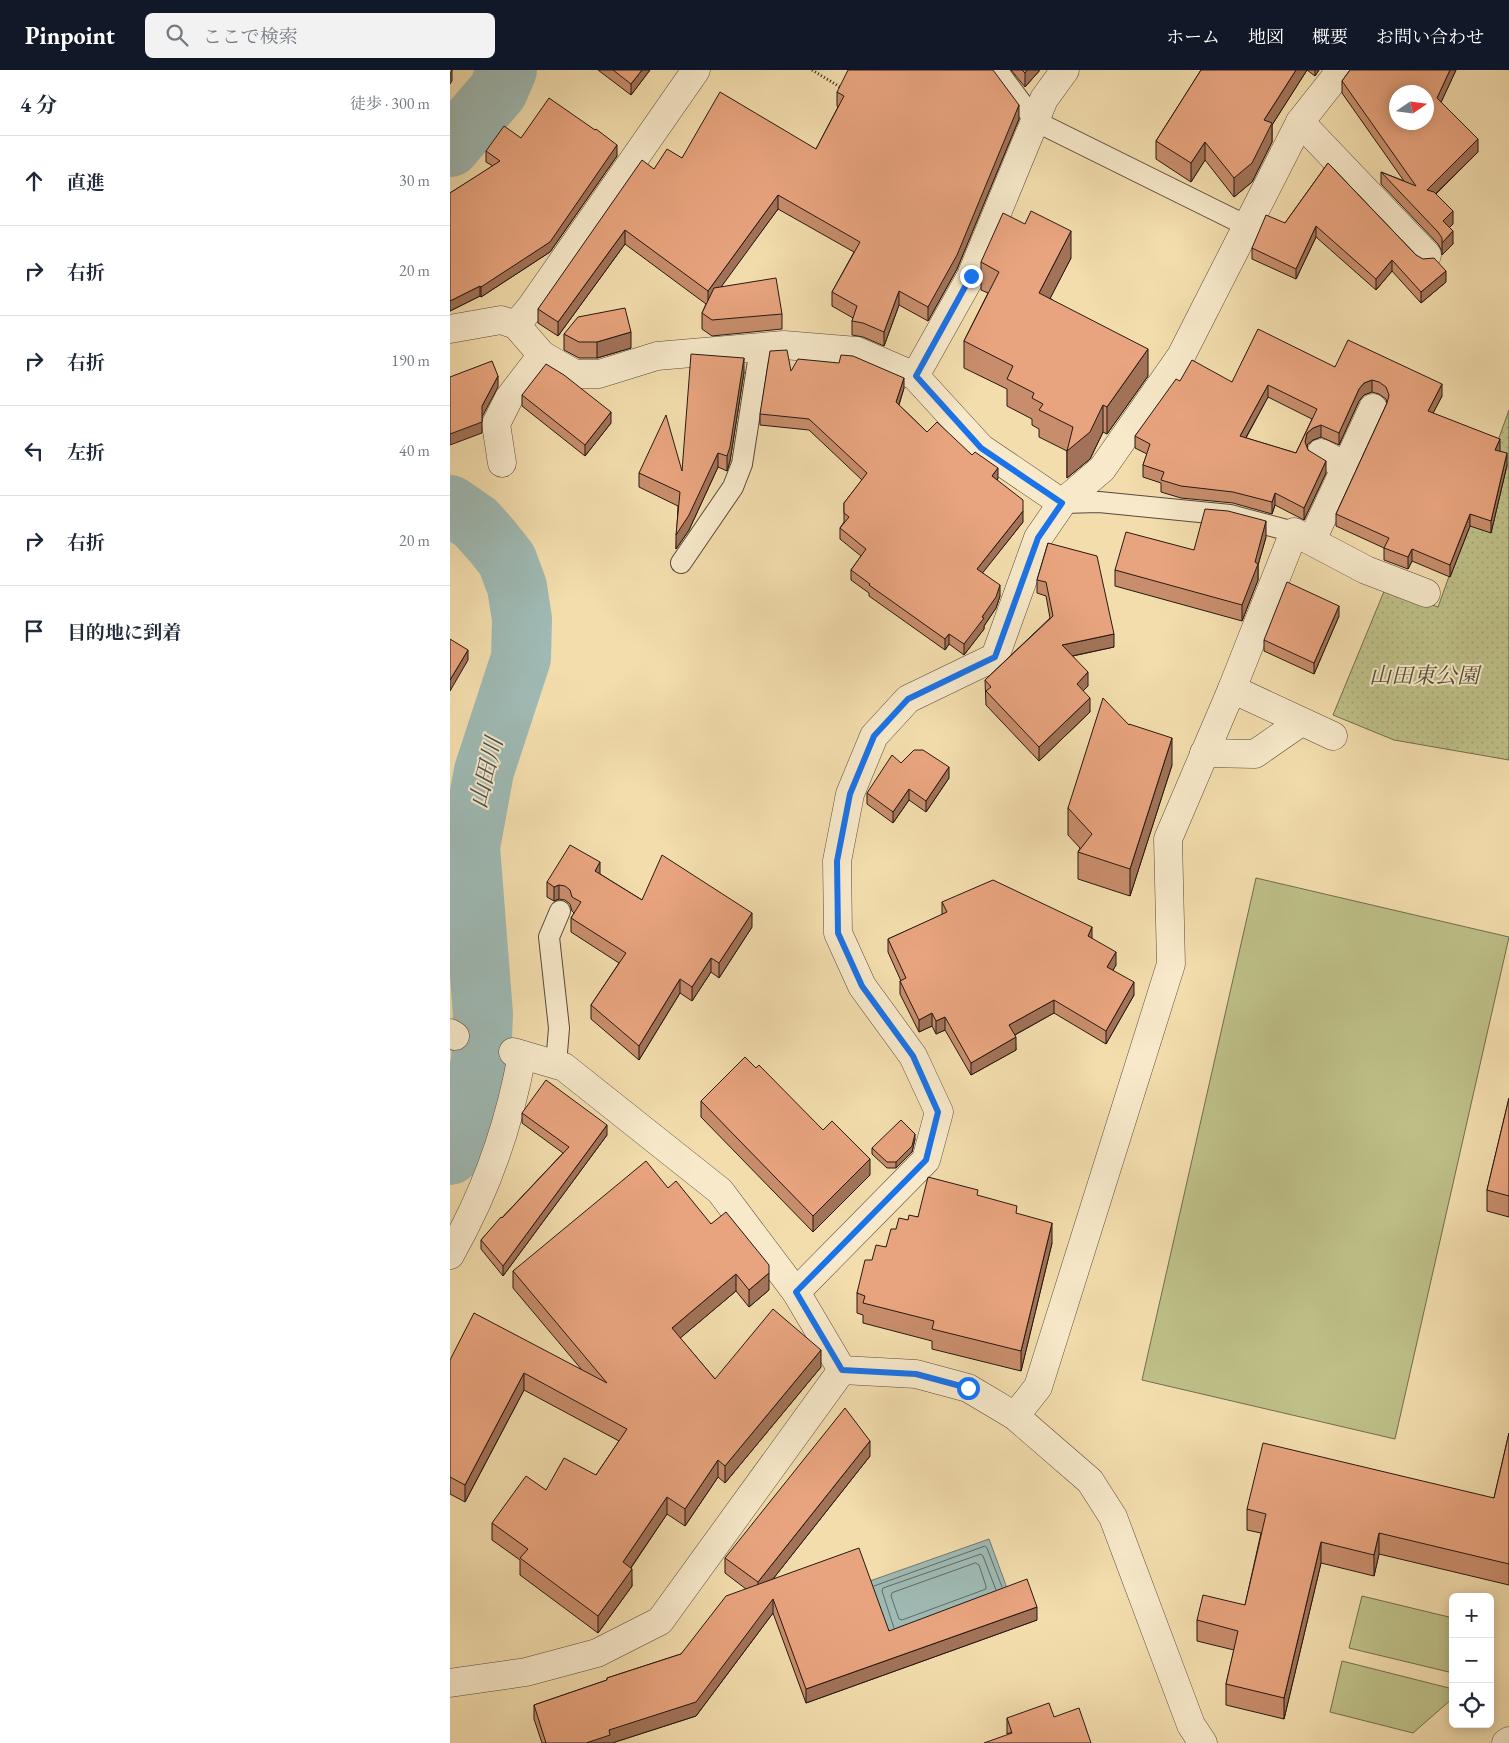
<!DOCTYPE html>
<html lang="ja">
<meta charset="utf-8">
<style>
body{margin:0;font-family:"EB Garamond","Noto Serif JP",serif;background:#f2f2f3;color:#1f2937}
.controls{position:absolute;right:15px;bottom:15px;display:grid;overflow:hidden;border-radius:8px;box-shadow:0 2px 12px #0003}
.controls button{width:45px;height:45px;display:grid;place-items:center;padding:0;border:0;border-bottom:1px solid #e0e1e3;background:#fff;color:#1f2937;font:25px sans-serif}
.compass{position:absolute;left:939px;top:15px;width:45px;height:45px;border-radius:50%;background:#fff;box-shadow:0 2px 12px #0003;rotate:77deg}
.stop{position:absolute;width:15px;height:15px;margin:-11px;border:4px solid #1a73e8;border-radius:50%;background:#fff}
.stop.end{background:#1a73e8;border-color:#fff;box-shadow:0 1px 5px #0008}
.list{margin:0;padding:0;list-style:none}
h2{display:flex;justify-content:space-between;align-items:center;height:65px;margin:0;padding:0 20px;font-size:21px}
h2 small{font-size:16px;font-weight:400;color:#747a83}
.list li{display:grid;grid-template-columns:32px 1fr auto;gap:15px;align-items:center;box-sizing:border-box;height:90px;padding:0 20px;border-top:1px solid #e0e1e3}
.list b{display:block;font-size:19px;white-space:nowrap}
.list em{font-size:16px;font-style:normal;color:#747a83}
.icon{flex:none;width:28px;height:28px;fill:none;stroke:currentColor;stroke-width:2;stroke-linecap:round;stroke-linejoin:round}
.map{position:relative;flex:none;width:1059px;height:1673px;overflow:hidden}
header{display:flex;align-items:center;gap:30px;box-sizing:border-box;height:70px;padding:0 25px;background:#111827;color:#fff}
header strong{font-size:24px}
nav{display:flex;gap:28px;margin-inline-start:auto;font-size:18px}
.search{width:350px;height:45px;background:#f2f2f3;display:flex;align-items:center;gap:12px;box-sizing:border-box;padding:0 18px;border-radius:8px;color:#747a83;font-size:19px}
main{display:flex}
aside{flex:1;background:#fff}
.map>svg:first-child{display:block}
</style>
<header>
<strong>Pinpoint</strong>
<div class="search"><svg class="icon" aria-label="search" viewBox="0 0 24 24"><circle cx="10" cy="10" r="6"/><path d="M15 15l6 6"/></svg>ここで検索</div>
<nav><a>ホーム</a><a>地図</a><a>概要</a><a>お問い合わせ</a></nav>
</header>
<main>
<aside>
<h2>4 分<small>徒歩 · 300 m</small></h2>
<ul class="list">
<li><svg class="icon" aria-label="ahead" viewBox="0 0 24 24"><path d="M12 20V5M6 11l6-6 6 6"/></svg><div><b>直進</b></div><em>30 m</em></li>
<li><svg class="icon" aria-label="right" viewBox="0 0 24 24"><path d="M7 20v-9h11M14 6l5 5-5 5"/></svg><div><b>右折</b></div><em>20 m</em></li>
<li><svg class="icon" aria-label="right" viewBox="0 0 24 24"><path d="M7 20v-9h11M14 6l5 5-5 5"/></svg><div><b>右折</b></div><em>190 m</em></li>
<li><svg class="icon" aria-label="left" viewBox="0 0 24 24"><path d="M17 20v-9H6M10 6l-5 5 5 5"/></svg><div><b>左折</b></div><em>40 m</em></li>
<li><svg class="icon" aria-label="right" viewBox="0 0 24 24"><path d="M7 20v-9h11M14 6l5 5-5 5"/></svg><div><b>右折</b></div><em>20 m</em></li>
<li><svg class="icon" aria-label="arrive" viewBox="0 0 24 24"><path d="M6 21V4h12l-3 4 3 4H6"/></svg><div><b>目的地に到着</b></div></li>
</ul>
</aside>
<div class="map">
<svg width="1059" height="1673" viewBox="0 0 1059 1673">
<defs>
<pattern id="park-dots" width="8" height="8" patternUnits="userSpaceOnUse" patternTransform="scale(1.25)"><rect width="8" height="8" fill="#bec088"/><path d="M2 2h.1M6 6h.1" fill="none" stroke="#a3a474" stroke-width="1.8" stroke-linecap="round"/></pattern>
</defs>
<rect width="100%" height="100%" fill="#f3ddad"/>
<filter id="stains"><feTurbulence type="fractalNoise" baseFrequency=".004" numOctaves="4"/><feColorMatrix values="0 0 0 0 .2 0 0 0 0 .09 0 0 0 0 .02 0 0 0 .5 -.17"/></filter>
<radialGradient id="worn" r=".72"><stop offset=".6" stop-color="#630" stop-opacity="0"/><stop offset="1" stop-color="#630" stop-opacity=".3"/></radialGradient>
<polygon fill="url(#park-dots)" stroke="#726c4e" points="1059,340 1059,690 944,670 883,645 935,519 988,537"/>
<g fill="#bec088" stroke="#726c4e">
<polygon points="806,808 1059,867 945,1369 692,1310"/>
<polygon points="912,1526 1003,1548 1003,1603 899,1578"/>
<polygon points="892,1591 1003,1619 1003,1628 963,1663 880,1642"/>
</g>
<polygon fill="#9fbab4" stroke="#6f7974" points="539,1469 561,1529 439,1575 417,1512"/>
<g fill="none" stroke-linecap="round" stroke-linejoin="round">
<g stroke="#626964" stroke-width="1">
<polygon points="526,1493 529,1495 536,1516 536,1519 452,1550 449,1549 441,1526 442,1523"/>
<polyline points="424,1516 535,1476 537,1478 552,1517"/>
<polyline points="444,1558 432,1521 433,1518 531,1484 533,1486 546,1520"/>
</g>
<g stroke="#9fbab4" stroke-width="60">
<polyline points="0,77 48,21 57,0"/>
<polyline points="0,435 26,453 42,471 57,490 67,517 72,549 71,588 34,701 20,777 33,944 31,992 14,1060 0,1085"/>
</g>
<g stroke="#59493a" stroke-width="22">
<g id="service">
<polyline points="547,0 585,51 797,156"/>
<polyline points="612,433 649,432 780,445 844,462"/>
<polyline points="231,493 283,417 292,394 310,278"/>
<polyline points="106,995 109,958 99,867 110,841"/>
</g>
</g>
<g stroke="#59493a" stroke-width="29">
<g id="minor">
<polyline points="850,52 977,185"/>
<polyline points="66,255 81,237 246,0"/>
<polyline points="0,259 51,250 66,255 92,285 125,304 149,304 207,286 334,275 407,281 465,306 531,378 612,433"/>
<polyline points="465,306 521,206 594,29 615,0"/>
<polyline points="871,383 896,396"/>
<polyline points="52,393 46,354 59,328 92,285"/>
<polyline points="862,470 923,338"/>
<polyline points="782,619 844,462 916,500 976,523"/>
<polyline points="754,683 805,684 851,652"/>
<polyline points="0,963 5,966"/>
<polyline points="63,982 114,997 270,1121 346,1222"/>
<path d="M0,1185C36,1122 59,1057 72,985"/>
<polyline points="392,1300 346,1222 476,1090 489,1042 463,986 412,916 388,863 387,791 400,724 424,666 458,629 545,587 588,468 612,433 652,399 731,286 850,52 891,0"/>
<polyline points="392,1300 466,1304 518,1318 565,1346 588,1317 721,894 718,769 782,619 883,666"/>
<polyline points="0,1613 76,1602 147,1583 210,1551 392,1300"/>
</g>
</g>
<g stroke="#59493a" stroke-width="29">
<g id="tertiary">
<polyline points="565,1346 640,1411 663,1447 741,1655 753,1673"/>
<polyline points="1056,1673 1059,1671"/>
</g>
</g>
<polyline stroke="#261813" stroke-width="3" stroke-dasharray="1 2.5" stroke-linecap="butt" points="362,0 390,17"/>
<use href="#service" stroke="#f7e9ca" stroke-width="20"/>
<use href="#minor" stroke="#f7e9ca" stroke-width="28"/>
<use href="#tertiary" stroke="#f7e9ca" stroke-width="28"/>
</g>
<g fill="#c88d6c" stroke="#261813" fill-rule="evenodd">
<polygon points="148,0 200,0 181,25"/>
<polygon points="561,0 590,0 575,17"/>
<polygon points="751,0 869,0 865,6 857,0 822,55 822,72 802,112 784,127 755,90 741,112 706,89 706,71"/>
<polygon points="900,0 1006,0 991,32 1028,82 986,124 1003,154 999,157 1003,174 992,185 992,181 988,174 931,114 931,102 954,111 892,23 892,11"/>
<polygon points="387,22 569,49 507,199 478,251 449,235 434,276 413,267 402,265 402,251 403,248 382,236 382,222 404,182 328,139 271,216 332,244 332,259 262,266 252,259 252,243 256,234 175,174 108,266 88,253 88,239 204,99 232,88 366,79 388,37 387,36"/>
<polygon points="71,68 167,86 100,182 31,227 30,226 0,241 0,123 43,96 36,92 36,81"/>
<polygon points="878,93 966,185 996,212 971,233 942,201 926,220 866,167 846,209 802,189 802,178 835,153"/>
<polygon points="621,188 600,228 698,306 657,364 653,362 640,389 617,408 617,381 589,367 589,359 582,355 582,349 557,336 557,319 514,298 514,271 538,223 531,220 531,192"/>
<polygon points="114,264 181,278 147,288 129,288 114,280"/>
<path d="M885,297L992,326L983,343L1050,381L1057,395L1041,463L1020,456L1000,507L962,491L958,499L934,490V478L886,456V444L937,333L936,329L929,324L922,322L914,325L909,331L889,375L871,367L863,370L857,375L858,380L876,403L854,450L825,435L822,444L783,433L731,428L711,422V413L693,407V395L697,384L685,378V366L730,311L782,312ZM818,327L862,349L846,383L796,368Z"/>
<polygon points="341,301 454,318 449,335 477,362 522,385 548,408 547,410 573,452 532,503 550,526 546,538 534,556 534,559 514,585 499,574 495,580 419,526 419,523 401,510 401,500 411,486 390,469 390,458 394,452 394,433 412,410 359,360 310,355 310,344"/>
<polygon points="294,302 280,391 277,401 268,397 239,460 226,479 228,436 189,417 189,403 232,401"/>
<polygon points="72,325 161,353 135,386 72,336"/>
<polygon points="816,467 808,495 808,510 792,551 665,516 665,500 744,480"/>
<polygon points="598,473 664,577 623,586 638,616 633,621 640,642 589,691 536,635 535,610 600,548 596,526 587,523 587,510"/>
<polygon points="889,546 864,604 814,581 814,570"/>
<polygon points="679,655 722,695 680,826 628,809 628,782 630,778 618,765 618,738"/>
<polygon points="451,693 499,708 476,742 459,730 443,753 417,734 417,723"/>
<polygon points="150,804 192,830 302,857 269,908 261,902 242,931 230,923 189,990 141,949 141,935 169,893 121,862 121,848 124,843 122,841 120,834 115,830 109,829 104,831 97,827 97,812"/>
<polygon points="492,832 642,868 666,895 663,900 684,925 656,974 604,943 565,965 566,980 521,1005 495,960 486,964 482,956 469,962 450,924 450,911 451,911 438,882 438,869 492,845"/>
<polygon points="306,998 420,1105 363,1162 251,1047 251,1031"/>
<polygon points="1059,1028 1059,1147 1037,1141 1037,1120"/>
<polygon points="72,1043 157,1065 53,1206 31,1179 31,1170 113,1083 72,1053"/>
<polygon points="465,1069 462,1082 446,1098 437,1098 422,1084 422,1078"/>
<polygon points="218,1118 261,1154 319,1220 299,1237 286,1221 230,1268 265,1309 371,1297 275,1413 268,1407 235,1456 217,1444 181,1498 182,1516 148,1563 70,1505 70,1490 42,1470 42,1453 96,1420 146,1405 169,1371 74,1320 15,1432 0,1424 0,1290 132,1300 63,1218 63,1201"/>
<polygon points="528,1126 567,1144 602,1173 571,1301 482,1279 482,1271 413,1253 413,1245 407,1243 407,1223 422,1190 436,1177 446,1159 458,1150"/>
<polygon points="1059,1363 1059,1515 929,1484 924,1506 871,1493 834,1649 776,1635 776,1614 784,1580 747,1571 747,1550 795,1535 811,1463 797,1460 797,1439 1044,1428"/>
<polygon points="420,1386 323,1509 439,1561 587,1550 356,1633 323,1543 246,1646 162,1673 92,1673 84,1649 84,1635 157,1610 157,1608 231,1584 296,1519 275,1503 275,1488"/>
<polygon points="604,1647 557,1664 557,1648"/>
</g>
<g fill="#a27358" stroke="#261813">
<polygon points="2,0 2,11 0,14 0,3"/>
<polygon points="192,0 200,0 181,25 181,14"/>
<polygon points="577,0 590,0 575,17 575,3"/>
<polygon points="846,0 857,0 822,55 822,72 802,112 784,127 784,108 814,50"/>
<polygon points="865,0 869,0 865,6"/>
<polygon points="1000,0 1006,0 987,41 987,28"/>
<polygon points="569,35 569,49 507,199 478,251 478,237"/>
<polygon points="1028,69 1028,82 977,132 977,120"/>
<polygon points="755,72 755,90 741,112 741,93"/>
<polygon points="167,75 167,86 100,182 31,227 31,217"/>
<polygon points="328,125 328,139 258,235 258,221"/>
<polygon points="1003,141 1003,154 993,164 993,151"/>
<polygon points="866,156 866,167 846,209 846,199"/>
<polygon points="175,160 175,174 108,266 108,252"/>
<polygon points="621,161 621,188 589,250 589,223"/>
<polygon points="1003,161 1003,174 992,185 992,173"/>
<polygon points="942,190 942,201 926,220 926,209"/>
<polygon points="996,201 996,212 971,233 971,222"/>
<polygon points="30,216 30,226 0,241 0,231"/>
<polygon points="449,221 449,235 434,276 434,262"/>
<polygon points="181,262 181,278 147,288 147,272"/>
<polygon points="698,279 698,306 657,364 657,337"/>
<polygon points="294,288 294,302 280,391 277,401 277,386"/>
<polygon points="48,306 48,317 32,347 32,363 0,375 0,364 32,336"/>
<polygon points="454,308 454,318 446,343 446,332"/>
<polygon points="922,310 922,322 914,325 909,331 889,375 889,363 909,319 914,313"/>
<polygon points="992,314 992,326 978,353 978,341"/>
<polygon points="818,315 818,327 790,378 790,366"/>
<polygon points="653,335 653,362 640,389 617,408 617,381"/>
<polygon points="161,342 161,353 135,386 135,375"/>
<polygon points="871,355 871,367 863,370 857,375 855,384 855,372 857,363 863,358"/>
<polygon points="1050,369 1050,381 1045,392 1045,380"/>
<polygon points="268,383 268,397 239,460 226,479 226,465"/>
<polygon points="1057,383 1057,395 1041,463 1041,451"/>
<polygon points="876,391 876,403 854,450 854,438"/>
<polygon points="548,398 548,408 542,416 542,406"/>
<polygon points="825,423 825,435 822,444 822,432"/>
<polygon points="573,441 573,452 527,510 527,499"/>
<polygon points="1020,444 1020,456 1000,507 1000,495"/>
<polygon points="816,451 816,467 808,495 808,510 792,551 792,535"/>
<polygon points="962,479 962,491 958,499 958,487"/>
<polygon points="550,515 550,526 546,538 534,556 534,559 514,585 514,574 532,547"/>
<polygon points="889,536 889,546 864,604 864,593"/>
<polygon points="499,564 499,574 495,580 495,569"/>
<polygon points="664,564 664,577 612,588 612,575"/>
<polygon points="18,580 18,590 0,621 0,610"/>
<polygon points="638,602 638,616 627,627 627,614"/>
<polygon points="640,628 640,642 589,691 589,677"/>
<polygon points="722,668 722,695 680,826 680,799"/>
<polygon points="499,697 499,708 476,742 476,731"/>
<polygon points="459,719 459,730 443,753 443,742"/>
<polygon points="150,792 150,807 145,801"/>
<polygon points="109,815 109,829 104,831 104,817"/>
<polygon points="302,843 302,857 269,908 269,893"/>
<polygon points="642,857 642,869 638,866"/>
<polygon points="666,882 666,895 657,910 657,897"/>
<polygon points="261,888 261,902 242,931 242,917"/>
<polygon points="230,909 230,923 189,990 189,976"/>
<polygon points="684,912 684,925 656,974 656,961"/>
<polygon points="604,930 604,943 559,968 559,955"/>
<polygon points="482,943 482,956 469,962 469,950"/>
<polygon points="495,947 495,960 486,964 486,951"/>
<polygon points="566,967 566,980 521,1005 521,993"/>
<polygon points="157,1055 157,1065 53,1206 53,1196"/>
<polygon points="465,1064 465,1069 462,1082 446,1098 446,1092"/>
<polygon points="420,1089 420,1105 363,1162 363,1146"/>
<polygon points="602,1153 602,1173 571,1301 571,1281"/>
<polygon points="319,1203 319,1220 299,1237 299,1220"/>
<polygon points="286,1204 286,1221 222,1275 222,1258"/>
<polygon points="371,1280 371,1297 275,1413 275,1396"/>
<polygon points="74,1303 74,1320 15,1432 15,1415"/>
<polygon points="420,1371 420,1386 308,1528 308,1512"/>
<polygon points="268,1390 268,1407 235,1456 235,1439"/>
<polygon points="217,1427 217,1444 173,1509 173,1492"/>
<polygon points="929,1463 929,1484 924,1506 924,1485"/>
<polygon points="871,1472 871,1493 834,1649 834,1628"/>
<polygon points="182,1499 182,1516 148,1563 148,1546"/>
<polygon points="323,1529 323,1543 246,1646 162,1673 136,1673 159,1660"/>
<polygon points="587,1537 587,1550 356,1633 356,1619"/>
</g>
<g fill="#e8a47e" stroke="#261813" fill-rule="evenodd">
<polygon points="163,0 192,0 181,14"/>
<polygon points="398,0 543,0 569,35 507,185 478,237 449,221 434,262 413,253 402,251 407,236 382,222 410,172 328,125 258,221 175,160 108,252 88,239 192,90 204,99 217,79 232,88 270,22 366,79 394,26 387,22"/>
<polygon points="572,0 577,0 575,3"/>
<polygon points="751,0 846,0 814,50 822,53 802,93 784,108 755,72 741,93 706,71"/>
<path d="M900,0H1000L987,28L1028,69L977,120L984,122L1003,141L993,151L1003,161L992,173V168L988,162L931,102L966,116L892,11ZM946,22H976V52H946Z"/>
<polygon points="99,28 145,60 146,59 167,75 100,172 31,217 30,216 0,231 0,123 50,91 36,81 54,56 71,68"/>
<polygon points="878,93 966,185 973,189 984,188 996,201 971,222 942,190 926,209 866,156 846,199 802,178 816,145 835,153"/>
<polygon points="581,141 621,161 589,223 698,279 657,337 653,335 640,362 617,381 623,357 589,340 593,334 582,328 584,323 557,309 563,296 514,271 549,202 531,192 553,143 575,154"/>
<polygon points="326,208 332,244 262,250 252,243 264,218"/>
<polygon points="175,238 181,262 147,272 129,272 114,264 128,247"/>
<path d="M808,259L885,297L898,270L992,314L978,341L1050,369L1045,380L1057,383L1041,451L1020,444L1000,495L962,479L958,487L934,478L939,468L886,444L937,333L939,325L936,317L929,312L922,310L914,313L909,319L889,363L871,355L863,358L857,363L855,372L858,380L876,391L854,438L825,423L822,432L783,422L731,416L711,410L714,402L693,395L700,374L685,366L726,309L730,311L742,290L782,312ZM818,315L867,339L846,383L790,366Z"/>
<polygon points="337,280 341,301 348,289 389,293 391,285 403,286 454,308 446,332 477,362 487,352 522,385 525,382 548,398 542,406 573,430 573,441 527,499 550,515 546,527 532,547 534,548 514,574 499,564 495,569 419,515 420,514 401,500 416,479 390,458 399,447 394,443 394,433 417,403 359,349 310,344 320,281"/>
<polygon points="241,284 294,288 280,377 277,386 268,383 239,445 226,465 230,422 189,403 216,345 232,401"/>
<polygon points="42,291 48,306 32,336 32,352 0,364 0,307"/>
<polygon points="96,294 114,305 161,342 135,375 72,325"/>
<polygon points="755,439 778,441 816,451 805,492 808,494 792,535 665,500 676,462 744,480"/>
<polygon points="598,473 647,486 664,564 612,575 638,602 627,614 640,628 589,677 536,621 541,617 535,610 603,546 596,512 587,510"/>
<polygon points="837,512 889,536 864,593 814,570"/>
<polygon points="0,569 18,580 0,610"/>
<polygon points="653,628 679,655 679,654 722,668 680,799 628,782 642,764 618,738"/>
<polygon points="464,680 473,680 499,697 476,731 459,719 443,742 417,723 442,685 451,693"/>
<polygon points="120,775 150,792 145,801 192,830 212,785 302,843 269,893 261,888 242,917 230,909 189,976 141,935 176,883 121,848 131,832 122,827 120,820 115,816 109,815 104,817 97,812"/>
<polygon points="543,810 642,857 638,866 666,882 657,897 684,912 656,961 604,930 559,955 566,967 521,993 495,947 486,951 482,943 469,950 450,911 456,908 438,869 497,842 492,832"/>
<polygon points="295,987 306,998 309,995 373,1060 382,1051 420,1089 363,1146 251,1031"/>
<polygon points="96,1010 157,1055 53,1196 31,1170 51,1147 52,1148 119,1077 72,1043"/>
<polygon points="1059,1028 1059,1126 1037,1120"/>
<polygon points="451,1050 465,1064 462,1076 446,1092 437,1092 422,1078"/>
<polygon points="196,1091 218,1118 226,1111 261,1154 276,1142 319,1195 319,1203 299,1220 286,1204 222,1258 265,1309 323,1239 371,1280 275,1396 268,1390 235,1439 217,1427 173,1492 182,1499 148,1546 70,1488 78,1479 42,1453 76,1406 96,1420 114,1388 146,1405 177,1359 74,1303 15,1415 0,1407 0,1290 24,1243 157,1313 63,1201"/>
<polygon points="478,1107 528,1120 527,1125 567,1136 566,1143 602,1153 571,1281 482,1259 484,1251 413,1233 415,1226 407,1223 415,1190 422,1190 426,1175 436,1177 441,1159 446,1159 449,1148 458,1150 459,1145 468,1147"/>
<polygon points="395,1338 420,1371 308,1512 275,1488"/>
<polygon points="1059,1363 1059,1494 929,1463 924,1485 871,1472 834,1628 776,1614 788,1561 747,1550 753,1525 795,1535 816,1444 797,1439 813,1373 1044,1428"/>
<polygon points="409,1478 439,1561 577,1509 587,1537 356,1619 323,1529 246,1632 159,1660 160,1665 136,1673 96,1673 84,1635 157,1610 157,1608 231,1584 276,1526"/>
<polygon points="599,1633 604,1647 629,1638 641,1673 534,1673 562,1663 557,1648"/>
</g>
<g fill="none" stroke-linecap="round" stroke-linejoin="round">
<polyline stroke="#1a73e8" stroke-width="6" points="518,1318 466,1304 392,1300 346,1222 476,1090 488,1042 463,986 412,916 388,863 387,791 400,724 424,666 458,629 545,587 588,468 612,433 531,378 466,306 521,206"/>
</g>
<g text-anchor="middle" stroke-width="4" stroke-linejoin="round" paint-order="stroke">
<g font-size="22" font-style="italic" fill="#544a36" stroke="#f7e9ca">
<text x="974" y="613">山田東公園</text>
</g>
<g font-size="24" font-style="italic" fill="#50514b" stroke="#f7e9ca">
<text transform="translate(36 703) rotate(-76)" y="8">山田川</text>
</g>
</g>
<rect width="100%" height="100%" filter="url(#stains)"/>
<rect width="100%" height="100%" fill="url(#worn)"/>
</svg>
<div class="controls">
<button>+</button>
<button>−</button>
<button><svg class="icon" aria-label="locate" viewBox="0 0 24 24"><circle cx="12" cy="12" r="6"/><path d="M12 2v4M12 18v4M2 12h4M18 12h4"/></svg></button>
</div>
<svg class="compass" viewBox="-18 -18 36 36"><path d="M0-13l5 13h-10z" fill="#e53935"/><path d="M0 13l5-13h-10z" fill="#747a83"/></svg>
<div class="stop" style="left:518px;top:1318px"></div>
<div class="stop end" style="left:521px;top:206px"></div>
</div>
</main>
